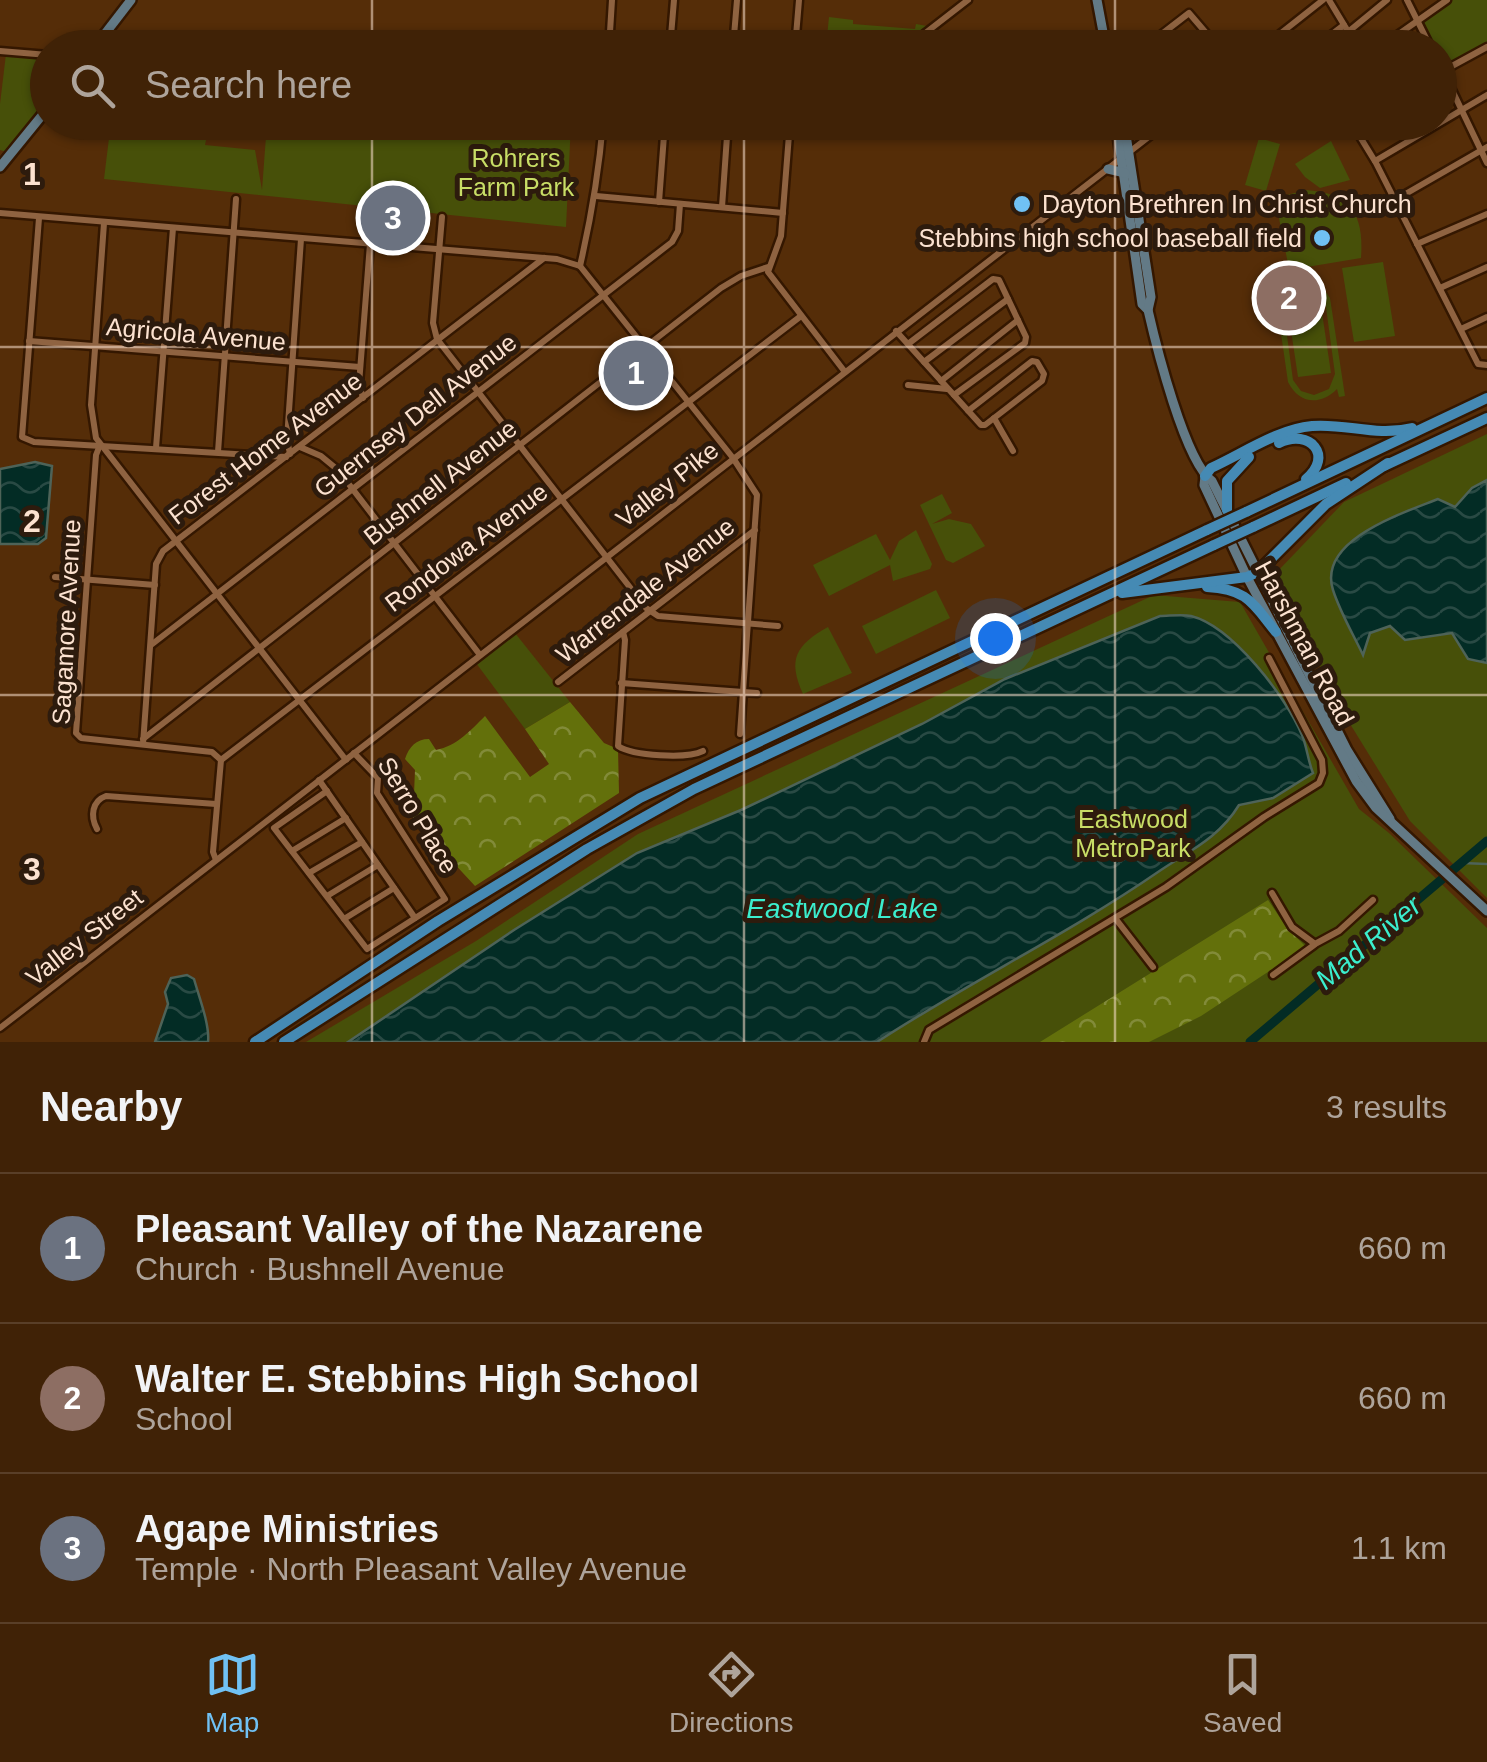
<!DOCTYPE html>
<meta charset="utf-8">
<style>
body{margin:0;font-family:Arial,sans-serif;background:#4b2f14;color:#f1f3f6}
.you{position:absolute;left:995px;top:638px;width:35px;height:35px;margin:-25px;border:8px solid #fff;border-radius:50%;background:#1a73e8;box-shadow:0 0 0 15px #1a73e833}
.badge{display:grid;place-items:center;width:65px;height:65px;border-radius:50%;background:#70c1f4;color:#fff;font-size:32px;font-weight:700}
.pin{position:absolute;translate:-50% -50%;border:5px solid #fff;box-shadow:0 2px 10px #0006}
.list{margin:0;padding:0;list-style:none}
h2{display:flex;justify-content:space-between;align-items:center;height:130px;margin:0;padding:0 40px;font-size:42px}
h2 small{font-size:32px;font-weight:400;color:#aea49b}
.list li{display:grid;grid-template-columns:65px 1fr auto;gap:30px;align-items:center;box-sizing:border-box;height:150px;padding:0 40px;border-top:2px solid #593f28}
.list b{display:block;font-size:38px;white-space:nowrap}
.list p{margin:0;font-size:32px;white-space:nowrap;color:#aea49b}
.list em{font-size:32px;font-style:normal;color:#aea49b}
.icon{flex:none;width:55px;height:55px;fill:none;stroke:currentColor;stroke-width:2;stroke-linecap:round;stroke-linejoin:round}
.map{position:relative;flex:none;width:1487px;height:1042px;overflow:hidden}
.search{position:absolute;background:#402206;box-shadow:0 2px 8px #0004;left:30px;right:30px;top:30px;height:110px;display:flex;align-items:center;gap:25px;box-sizing:border-box;padding:0 35px;border-radius:55px;color:#aea49b;font-size:38px}
.sheet{height:580px;background:#402206}
nav{display:flex;justify-content:space-around;align-items:center;box-sizing:border-box;height:140px;border-top:2px solid #593f28;background:#402206;font-size:28px;color:#aea49b}
nav a{display:grid;justify-items:center;gap:5px}
nav .on{color:#70c1f4}
.map>svg:first-child{display:block}
</style>
<div class="map">
<svg width="1487" height="1042" viewBox="0 0 1487 1042">
<defs>
<pattern id="forest-crowns" width="20" height="18" patternUnits="userSpaceOnUse" patternTransform="scale(2.5)"><rect width="20" height="18" fill="#63700b"/><path d="M2 6a3 3 0 1 1 6 0M12 15a3 3 0 1 1 6 0" fill="none" stroke="#828b39"/></pattern>
<pattern id="water-waves" width="16" height="10" patternUnits="userSpaceOnUse" patternTransform="scale(2.5)"><rect width="16" height="10" fill="#032c25"/><path d="M0 5q4-4 8 0t8 0" fill="none" stroke="#294a44"/></pattern>
</defs>
<rect width="100%" height="100%" fill="#552d08"/>
<g fill="#475009" fill-rule="evenodd">
<polygon points="1446,0 1487,0 1487,45 1442,71 1440,48 1431,47 1417,21"/>
<polygon points="829,17 853,20 853,24 915,29 916,24 927,26 896,47 826,47"/>
<polygon points="6,54 47,57 47,104 9,153 0,150 0,104"/>
<polygon points="74,123 258,123 256,140 206,140 205,145 255,150 262,190 267,123 571,123 566,227 104,179 109,138 65,134"/>
<polygon points="1259,138 1280,144 1266,191 1245,185"/>
<polygon points="1331,141 1350,180 1320,188 1305,177 1295,164"/>
<path d="M1306,190C1351,193 1364,214 1361,258L1295,269L1288,264L1275,198Z"/>
<polygon points="1383,262 1395,336 1354,342 1342,268"/>
<path d="M1305,279L1321,285L1330,298L1345,396L1339,397L1337,389C1320,406 1299,404 1288,382L1274,285H1280L1281,292L1292,282ZM1308,285L1320,292L1325,300L1335,374L1329,389L1314,395L1301,391L1293,380L1283,306L1289,291Z"/>
<polygon points="1320,299 1331,373 1298,377 1287,304"/>
<polygon points="1487,434 1487,898 1410,821 1339,706 1275,574 1344,502"/>
<polygon points="942,494 952,513 932,524 949,519 971,524 985,546 953,563 946,560 920,505"/>
<polygon points="916,530 932,564 930,569 893,581 890,565 829,596 813,565 876,534 890,560 899,541"/>
<polygon points="936,590 950,618 876,654 862,626"/>
<polygon points="1154,595 1240,602 1359,809 1389,833 1487,928 1487,1042 306,1042 476,941 638,834"/>
<path d="M828,627L852,673L803,694C787,659 796,645 828,627Z"/>
<polygon points="515,633 570,702 525,729 476,663"/>
</g>
<g fill="url(#forest-crowns)">
<path d="M570,702L604,743L618,749L619,793L475,886L413,819L415,770L405,759C409,747 416,739 429,739L436,750C457,746 471,730 485,716L530,777L549,764L525,729Z"/>
<polygon points="1268,900 1287,928 1306,947 1201,1016 1149,1042 1040,1042"/>
</g>
<g fill="url(#water-waves)" stroke="#4e6358" stroke-width="2.5">
<polygon points="35,462 52,466 46,538 38,544 0,544 0,469"/>
<path d="M1487,480V663L1468,659L1452,633L1405,640L1390,626L1370,633L1363,655C1353,634 1340,612 1333,590C1317,540 1403,513 1438,499L1455,507L1472,488Z"/>
<path d="M1160,616C1169,616 1182,614 1191,616C1232,626 1287,698 1302,735C1307,747 1308,761 1313,773L1273,798L1239,805C1219,838 1189,851 1158,872C1068,934 969,982 877,1042H348L514,930L637,853L741,810L922,724L1005,679Z"/>
<path d="M187,975L194,979C199,997 210,1025 208,1042H155L168,1004L165,992L171,978Z"/>
</g>
<g fill="none" stroke-linecap="round" stroke-linejoin="round">
<polyline stroke="#4e6358" stroke-width="2.5" points="1462,863 1487,864"/>
<polyline stroke="#032c25" stroke-width="9" points="1250,1042 1487,841"/>
<g stroke="#341700" stroke-width="11">
<g id="minor">
<polyline points="1329,0 1358,48"/>
<polyline points="1407,0 1431,48"/>
<polyline points="1348,32 1387,0"/>
<polyline points="609,48 612,0"/>
<polyline points="670,48 674,0"/>
<polyline points="733,48 737,0"/>
<polyline points="795,48 799,0"/>
<polyline points="906,48 968,0"/>
<polyline points="1117,48 1154,40 1189,13 1219,48"/>
<polyline points="1262,48 1323,0"/>
<polyline points="1314,48 1344,25"/>
<polyline points="1343,48 1354,41"/>
<polyline points="1379,48 1447,0"/>
<polyline points="0,51 48,55"/>
<polyline points="1440,65 1487,163"/>
<polyline points="1441,72 1487,47"/>
<polyline points="790,122 781,236 768,272 845,372"/>
<polyline points="1351,122 1376,163 1478,364 1487,365"/>
<polyline points="1375,161 1487,95"/>
<polyline points="596,196 783,213"/>
<polyline points="1395,200 1487,147"/>
<polyline points="659,202 665,122"/>
<polyline points="722,207 728,122"/>
<polyline points="0,213 557,259 580,266 733,458 757,495 740,734"/>
<polyline points="442,217 433,323 437,339 646,608 658,616 778,626"/>
<polyline points="39,218 22,437 34,442 286,457"/>
<polyline points="104,223 91,405 96,438 346,760"/>
<polyline points="1417,244 1487,214"/>
<path d="M580,266C591,218 599,172 603,122"/>
<polyline points="1440,288 1487,267"/>
<polyline points="1461,329 1487,317"/>
<polyline points="896,331 981,425 985,425 1042,381 1044,374 1037,362 1032,361 968,411"/>
<polyline points="29,341 360,367"/>
<polyline points="908,344 993,279 999,280 1026,337 1025,343 954,395"/>
<polyline points="924,362 1008,299"/>
<polyline points="941,381 1018,320"/>
<polyline points="908,385 947,389"/>
<polyline points="363,398 359,384 370,244"/>
<polyline points="994,418 1013,451"/>
<polyline points="100,445 96,455 76,733 81,738 212,752 221,760"/>
<polyline points="300,447 321,456 338,470 480,655"/>
<polyline points="156,448 173,228"/>
<polyline points="218,452 236,199"/>
<polyline points="290,454 287,439 301,239"/>
<polyline points="55,577 155,585"/>
<path d="M623,632L625,640L618,746C633,756 687,759 703,751"/>
<polyline points="151,645 672,242 678,231 680,204"/>
<polyline points="558,682 755,530"/>
<polyline points="621,683 757,693"/>
<polyline points="143,739 721,288 741,276 768,267"/>
<polyline points="143,744 156,564 163,551 544,258"/>
<polyline points="221,760 801,316"/>
<polyline points="319,780 415,918"/>
<polyline points="327,791 274,828 367,949 445,899 377,793 378,778 354,753"/>
<path d="M97,829C90,816 92,801 106,796L216,804"/>
<polyline points="292,851 346,818"/>
<polyline points="216,860 213,852 221,760"/>
<polyline points="309,873 362,842"/>
<polyline points="1272,893 1292,927 1315,944 1339,931 1373,900"/>
<polyline points="327,896 378,865"/>
<polyline points="1115,918 1153,967"/>
<polyline points="344,919 394,888"/>
<polyline points="1273,975 1314,945"/>
<polyline points="0,1028 1168,122"/>
<polyline points="924,1042 929,1030 1166,887 1264,817 1319,783 1323,773 1322,760 1269,658"/>
</g>
</g>
<g stroke="#341700" stroke-width="14">
<g id="major">
<polyline points="1097,0 1106,48"/>
<polyline points="94,48 131,0"/>
<path d="M1116,122L1142,304L1148,310C1156,345 1185,462 1212,481L1347,750L1390,819"/>
<polyline points="1124,122 1151,297 1148,310"/>
<polyline points="1125,128 1138,134 1154,133"/>
<polyline points="0,167 48,108"/>
<polyline points="1108,169 1125,173"/>
<polyline points="1205,476 1204,485 1247,577 1356,781 1376,808 1487,911"/>
</g>
</g>
<g stroke="#341700" stroke-width="15">
<g id="highway">
<path d="M1279,443C1310,428 1334,456 1306,479"/>
<polyline points="1384,466 1487,418"/>
<path d="M1205,476L1211,468C1242,454 1278,429 1312,426C1347,423 1375,437 1412,428"/>
<polyline points="1227,510 1227,481 1249,457"/>
<polyline points="1246,512 1487,398"/>
<polyline points="1253,527 1346,483"/>
<path d="M1207,587C1248,589 1253,604 1276,632"/>
<polyline points="1122,593 1247,577 1258,572 1326,504 1388,463"/>
<polyline points="255,1042 438,921 640,798 1207,530"/>
<polyline points="284,1042 587,849 694,789 1214,545"/>
</g>
</g>
<use href="#minor" stroke="#8f6341" stroke-width="6"/>
<use href="#major" stroke="#637a86" stroke-width="9"/>
<use href="#highway" stroke="#458ab4" stroke-width="10"/>
<g stroke="#341700" stroke-width="15" stroke-linecap="butt">
<g id="highway-bridge">
<polyline points="1207,530 1246,512"/>
<polyline points="1214,545 1253,527"/>
</g>
</g>
<use href="#highway-bridge" stroke="#458ab4" stroke-width="10"/>
</g>
<path fill="none" stroke="#fce2d0" stroke-width="2.5" stroke-opacity="0.55" d="M372,0V48M744,0V48M1115,0V48M372,122V1042M744,122V1042M1115,122V1042M0,347H1487M0,695H1487"/>
<g fill="#70c1f4" stroke="#2d1b0d" stroke-width="4">
<circle cx="1022" cy="204" r="10"/>
<circle cx="1322" cy="238" r="10"/>
</g>
<g text-anchor="middle" stroke-width="10" stroke-linejoin="round" paint-order="stroke">
<g font-size="25" fill="#c8dd66" stroke="#2d1b0d">
<text x="516" y="167">Rohrers<tspan x="516" dy="29">Farm Park</tspan></text>
<text x="1133" y="828">Eastwood<tspan x="1133" dy="29">MetroPark</tspan></text>
</g>
<g font-size="25" fill="#fce2d0" stroke="#2d1b0d" text-anchor="start">
<text x="1042" y="213">Dayton Brethren In Christ Church</text>
<text x="1302" y="247" text-anchor="end">Stebbins high school baseball field</text>
</g>
<g font-size="25" fill="#fce2d0" stroke="#2d1b0d">
<text transform="translate(196 334) rotate(5)" y="9">Agricola Avenue</text>
<text transform="translate(415 415) rotate(-38)" y="9">Guernsey Dell Avenue</text>
<text transform="translate(265 448) rotate(-37)" y="9">Forest Home Avenue</text>
<text transform="translate(440 482) rotate(-38)" y="9">Bushnell Avenue</text>
<text transform="translate(667 484) rotate(-38)" y="9">Valley Pike</text>
<text transform="translate(466 547) rotate(-37)" y="9">Rondowa Avenue</text>
<text transform="translate(645 590) rotate(-38)" y="9">Warrendale Avenue</text>
<text transform="translate(66 622) rotate(-87)" y="9">Sagamore Avenue</text>
<text transform="translate(1305 643) rotate(62)" y="9">Harshman Road</text>
<text transform="translate(418 815) rotate(59)" y="9">Serro Place</text>
<text transform="translate(84 937) rotate(-38)" y="9">Valley Street</text>
</g>
<g font-size="28" font-style="italic" fill="#3beece" stroke="#2d1b0d">
<text x="842" y="918">Eastwood Lake</text>
<text transform="translate(1368 942) rotate(-40)" y="10">Mad River</text>
</g>
</g>
<g font-size="32" text-anchor="middle" font-weight="bold" fill="#fce2d0" stroke="#2d1b0d" stroke-width="10" stroke-linejoin="round" paint-order="stroke">
<text x="32" y="185">1</text>
<text x="32" y="532">2</text>
<text x="32" y="880">3</text>
</g>
</svg>
<div class="you"></div>
<div class="pin badge" style="left:636px;top:373px;background:#6b7280">1</div>
<div class="pin badge" style="left:1289px;top:298px;background:#8d6e63">2</div>
<div class="pin badge" style="left:393px;top:218px;background:#6b7280">3</div>
<div class="search"><svg class="icon" aria-label="search" viewBox="0 0 24 24"><circle cx="10" cy="10" r="6"/><path d="M15 15l6 6"/></svg>Search here</div>
</div>
<section class="sheet">
<h2>Nearby<small>3 results</small></h2>
<ul class="list">
<li><span class="badge" style="background:#6b7280">1</span><div><b>Pleasant Valley of the Nazarene</b><p>Church · Bushnell Avenue</p></div><em>660 m</em></li>
<li><span class="badge" style="background:#8d6e63">2</span><div><b>Walter E. Stebbins High School</b><p>School</p></div><em>660 m</em></li>
<li><span class="badge" style="background:#6b7280">3</span><div><b>Agape Ministries</b><p>Temple · North Pleasant Valley Avenue</p></div><em>1.1 km</em></li>
</ul>
</section>
<nav>
<a class="on"><svg class="icon" aria-label="map" viewBox="0 0 24 24"><path d="M3 6l6-2 6 2 6-2v14l-6 2-6-2-6 2zM9 4v14M15 6v14"/></svg>Map</a>
<a><svg class="icon" aria-label="directions" viewBox="0 0 24 24"><path d="M12 3l9 9-9 9-9-9zM9 14v-3h6M13 9l2 2-2 2"/></svg>Directions</a>
<a><svg class="icon" aria-label="saved" viewBox="0 0 24 24"><path d="M7 4h10v16l-5-4-5 4z"/></svg>Saved</a>
</nav>
